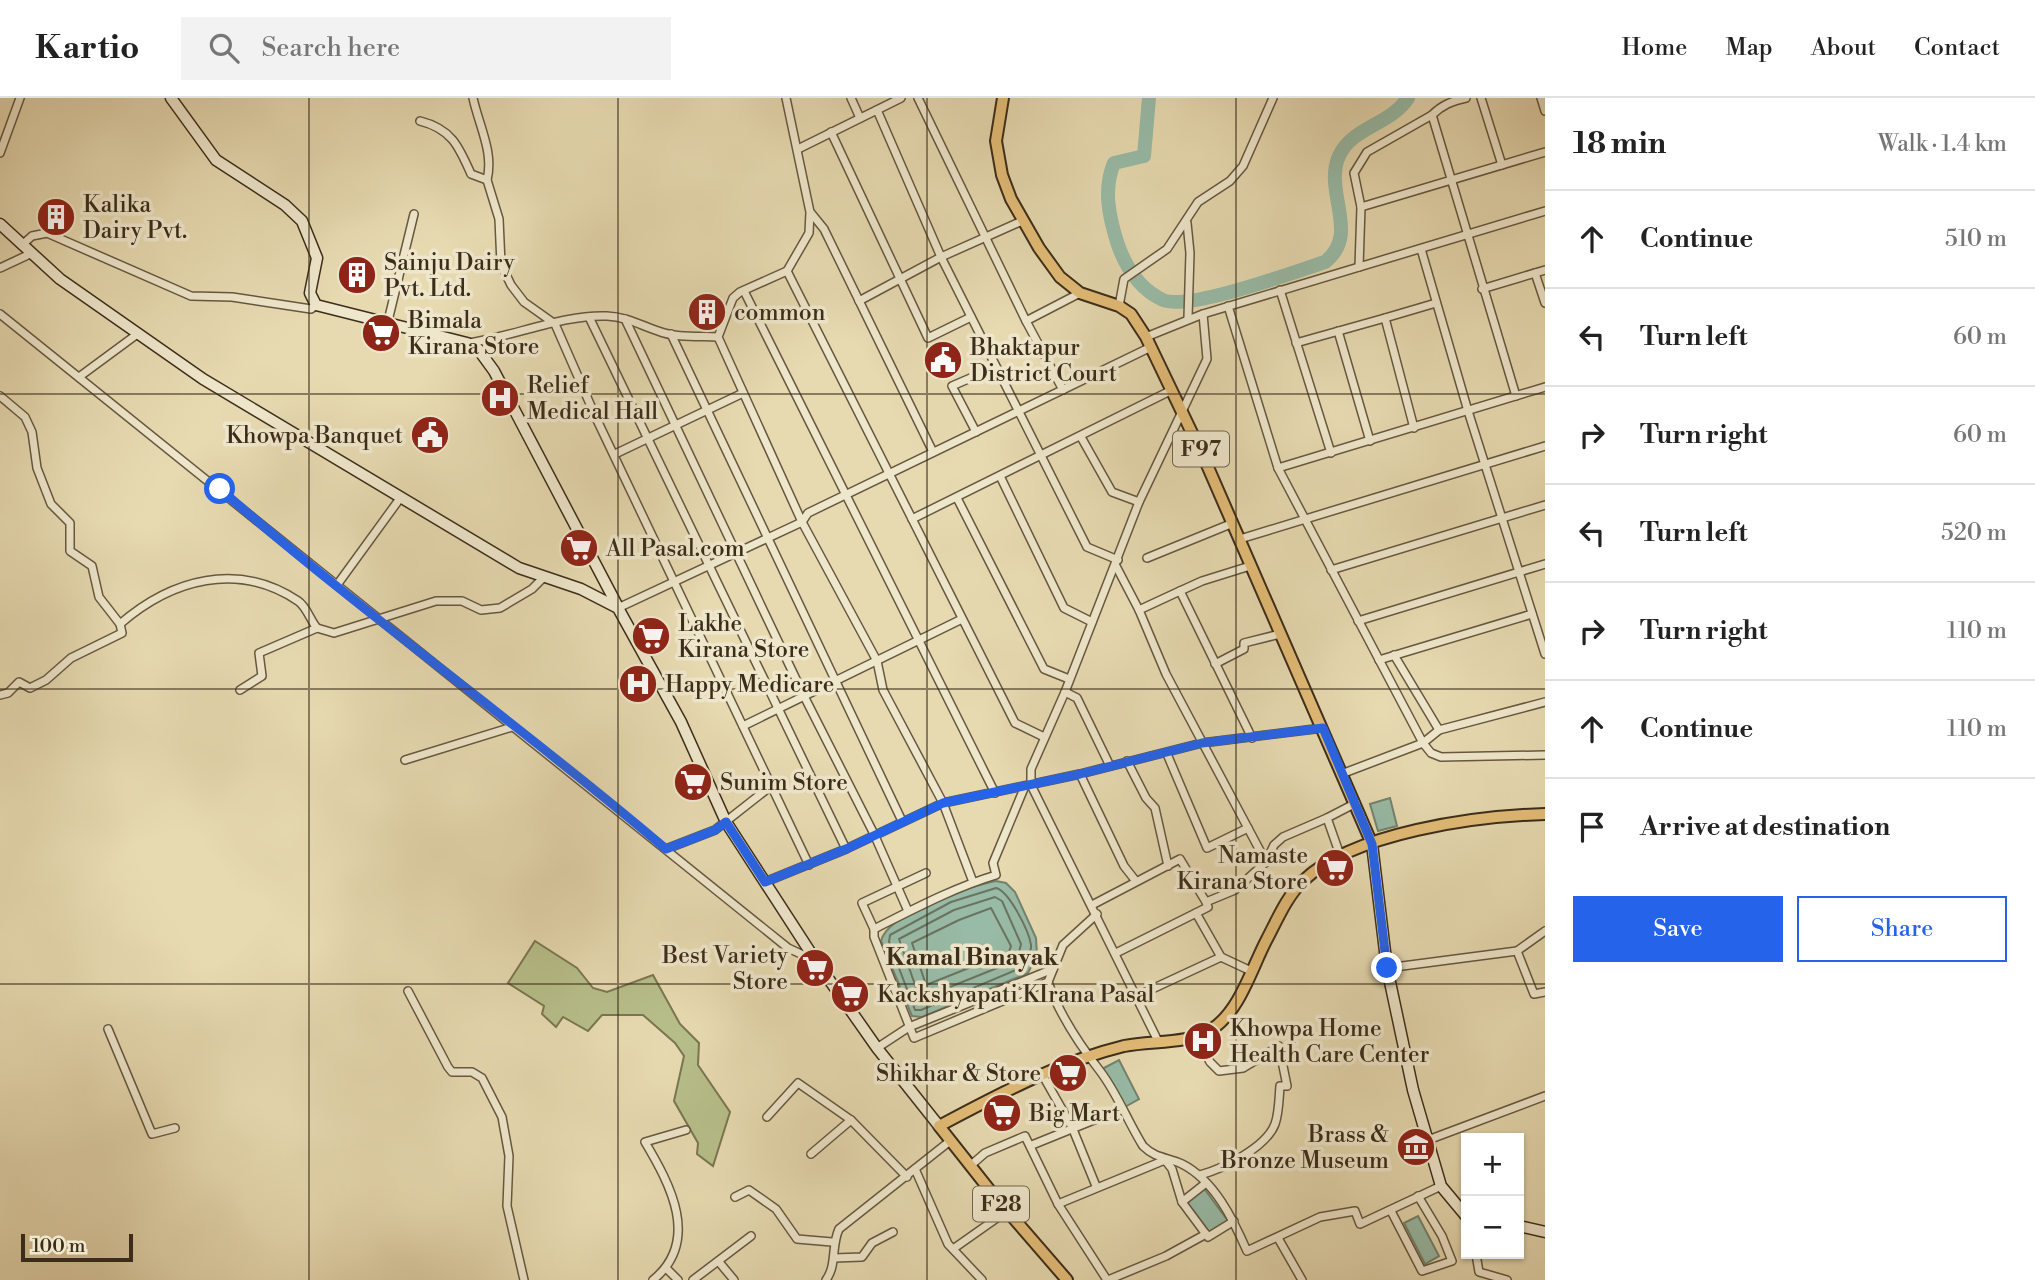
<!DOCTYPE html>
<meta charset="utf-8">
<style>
body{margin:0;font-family:"Libre Bodoni",serif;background:#f2f2f2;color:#222}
.controls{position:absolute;right:21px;bottom:21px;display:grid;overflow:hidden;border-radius:0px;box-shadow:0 2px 5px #0004}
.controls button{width:63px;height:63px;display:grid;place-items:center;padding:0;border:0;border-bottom:2px solid #e0e0e0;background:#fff;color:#222;font:35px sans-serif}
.scale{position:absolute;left:21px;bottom:18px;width:112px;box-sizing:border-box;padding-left:7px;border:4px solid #3b2d1a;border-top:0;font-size:19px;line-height:24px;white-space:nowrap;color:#3b2d1a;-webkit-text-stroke:5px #efe7cc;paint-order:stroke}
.stop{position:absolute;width:21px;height:21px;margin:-16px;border:5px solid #2563eb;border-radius:50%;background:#fff}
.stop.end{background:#2563eb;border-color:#fff;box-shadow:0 2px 7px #0008}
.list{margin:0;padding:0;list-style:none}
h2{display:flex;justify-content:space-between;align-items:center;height:91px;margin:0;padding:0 28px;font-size:30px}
h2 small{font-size:23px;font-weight:400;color:#767676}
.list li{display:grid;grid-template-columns:46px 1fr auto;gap:21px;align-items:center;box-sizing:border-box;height:98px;padding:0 28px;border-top:2px solid #e0e0e0}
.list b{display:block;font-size:26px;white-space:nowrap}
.list em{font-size:23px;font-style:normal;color:#767676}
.actions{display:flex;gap:14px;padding:21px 28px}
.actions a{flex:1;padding:16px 0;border:2px solid #2563eb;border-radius:0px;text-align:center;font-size:24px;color:#2563eb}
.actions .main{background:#2563eb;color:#fff}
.icon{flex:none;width:38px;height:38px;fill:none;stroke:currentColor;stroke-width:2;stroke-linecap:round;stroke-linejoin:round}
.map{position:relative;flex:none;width:1545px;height:1182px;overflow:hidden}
header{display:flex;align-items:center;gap:42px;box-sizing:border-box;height:98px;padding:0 35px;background:#fff;border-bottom:2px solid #e0e0e0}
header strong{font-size:33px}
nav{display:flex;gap:38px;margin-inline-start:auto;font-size:24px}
.search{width:490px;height:63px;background:#f2f2f2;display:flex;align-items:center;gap:18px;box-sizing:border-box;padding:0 24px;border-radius:0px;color:#767676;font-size:26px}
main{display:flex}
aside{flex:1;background:#fff}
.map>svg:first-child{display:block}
</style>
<header>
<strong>Kartio</strong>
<div class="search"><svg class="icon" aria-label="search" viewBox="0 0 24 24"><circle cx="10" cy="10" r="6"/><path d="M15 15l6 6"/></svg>Search here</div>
<nav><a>Home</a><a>Map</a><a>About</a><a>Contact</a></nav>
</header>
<main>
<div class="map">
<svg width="1545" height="1182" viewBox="0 0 1545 1182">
<rect width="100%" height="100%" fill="#e7dab1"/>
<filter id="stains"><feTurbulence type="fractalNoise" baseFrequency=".00286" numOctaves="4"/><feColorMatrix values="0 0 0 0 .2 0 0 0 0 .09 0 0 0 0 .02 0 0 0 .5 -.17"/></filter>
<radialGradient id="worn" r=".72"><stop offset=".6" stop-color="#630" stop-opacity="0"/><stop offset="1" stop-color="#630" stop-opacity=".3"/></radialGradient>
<polygon fill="#b7bf8a" stroke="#797652" stroke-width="2" points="535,843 577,870 593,890 607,894 653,877 680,926 699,945 698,967 730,1014 713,1068 697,1056 698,1045 674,1003 684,958 675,945 643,917 602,917 588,933 563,919 556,929 542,916 544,908 508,885"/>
<g fill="#98bba7" stroke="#73826f" stroke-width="2">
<polygon points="1390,700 1397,728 1378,733 1370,706"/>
<path d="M996,783L1006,785L1015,794L1036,840L1037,857L1028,875L922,919L912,918L881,843C887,816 969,788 996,783Z"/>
<polygon points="1119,962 1139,1001 1123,1010 1102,971"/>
<polygon points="1203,1089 1228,1123 1210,1135 1186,1103"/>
<polygon points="1418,1118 1439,1158 1425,1166 1404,1125"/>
</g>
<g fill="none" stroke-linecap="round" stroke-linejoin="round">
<g stroke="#6a7460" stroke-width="2">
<path d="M996,790C1009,793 1029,833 1031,847C1032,855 1026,862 1023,869L921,912H915L889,844L890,837L951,804Z"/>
<polygon points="995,799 1002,803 1021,846 1017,862 920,901 899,841 954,812"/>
<polygon points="991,810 1011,848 1009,854 926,887 912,845 959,822"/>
</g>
<path stroke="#98bba7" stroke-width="14" d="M1149,0L1144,58L1114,65C1103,91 1109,118 1117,144C1125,168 1139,191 1163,202C1188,213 1294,174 1325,164C1361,136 1323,94 1339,58C1352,29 1390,27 1408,0"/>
<g stroke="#665840" stroke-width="10">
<g id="minor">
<path d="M473,0C479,28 494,54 487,82"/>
<polyline points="786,0 810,114 809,135 787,173 740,194 733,200 718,239 802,424 877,563 883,592 943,705 973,784"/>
<polyline points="851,0 860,20"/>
<polyline points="918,0 1026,223 1063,292"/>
<polyline points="1481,0 1502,67"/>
<polyline points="1541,0 1545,13"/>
<polyline points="877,12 941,159 1087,449 1118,462"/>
<polyline points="1432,17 1516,298"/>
<path d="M420,23C452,31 459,49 471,76L487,82L499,121L501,166L511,187L524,204L555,226L597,322L809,767"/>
<polyline points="831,34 928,240 971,219"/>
<polyline points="798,51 901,0"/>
<polyline points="0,55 20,0"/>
<polyline points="1361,109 1545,54"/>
<polyline points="811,115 824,131 933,354"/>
<polyline points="1187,125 1190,155 1188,220"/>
<polyline points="22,147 32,138 47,135 191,198 232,199 311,211 316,207"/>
<polyline points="1421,151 1468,313 1545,556"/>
<path d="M1359,169L1361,109L1354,75L1367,54L1432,17C1442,7 1452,3 1466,0"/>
<polyline points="0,170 30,156"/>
<polyline points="787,173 1015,625 1044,639"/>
<polyline points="1535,175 1545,205"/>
<polyline points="1482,191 1545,172"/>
<polyline points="1280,192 1331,355"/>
<polyline points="744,193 995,695"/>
<polyline points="859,203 941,159 1022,123"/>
<polyline points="1119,208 1124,181 1167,151 1198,104 1230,83 1243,68 1273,0"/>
<polyline points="1228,208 1278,370 1423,645 1431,655 1441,659 1545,657"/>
<polyline points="0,216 788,850 816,863"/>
<polyline points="589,219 846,751"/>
<polyline points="1385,220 1436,205"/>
<polyline points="625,221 804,598 874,736 908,813"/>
<polyline points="1026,223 1080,195"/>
<polyline points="387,227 414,116"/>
<polyline points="1338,233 1370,343"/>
<polyline points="671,236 902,723"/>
<polyline points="1146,239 1203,216"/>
<path d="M468,245C512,239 564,216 607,218C627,219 640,227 658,233C676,240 699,238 718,239"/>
<polyline points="1296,245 1385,220 1414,330"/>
<polyline points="79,279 136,237"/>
<polyline points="0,298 25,319 32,334 37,370 51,406 70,425 70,453 92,468 99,499 120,526"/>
<polyline points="976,334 952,288 996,269"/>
<polyline points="1081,339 1112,394 1139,404"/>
<polyline points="615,356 743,295"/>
<polyline points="1278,370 1545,289"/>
<polyline points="1000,378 1064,510 1092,524"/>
<polyline points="957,400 1044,571 1069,581"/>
<polyline points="912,421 1172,292"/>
<polyline points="1240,441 1545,348"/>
<polyline points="1147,460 1233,425"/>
<polyline points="1116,468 1139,512 1166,576 1266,764"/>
<polyline points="1331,472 1545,407"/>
<polyline points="337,487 401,399"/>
<polyline points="1180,493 1202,483 1250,468"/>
<polyline points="618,510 802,424 808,415 1151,249"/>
<polyline points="1139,512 1180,493 1252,640"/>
<polyline points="1358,523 1545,466"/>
<polyline points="1394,557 1439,632 1545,604"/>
<polyline points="1379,562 1532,516"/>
<polyline points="1215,566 1244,551 1244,545 1280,536"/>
<polyline points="240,592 262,578 259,555 317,530 334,535 436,503 462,503 481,512 500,510 532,491 542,481"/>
<polyline points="1065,594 1077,600 1110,668"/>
<path d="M0,597L8,595L19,584L30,590L46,582L71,560L122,535L120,526C172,481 238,463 298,503C307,509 310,522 317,530"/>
<polyline points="743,628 962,521"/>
<polyline points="1167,656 1207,750 1248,730"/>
<polyline points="405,662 512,629"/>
<polyline points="1127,663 1146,700 1155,710 1168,768"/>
<polyline points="1344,675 1423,645 1439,632"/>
<polyline points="1080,676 1124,768 1135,782"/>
<path d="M1025,688L993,765L996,777C953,790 914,811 874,831V839L914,940L1048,884"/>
<polyline points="666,751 715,732 771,688"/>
<polyline points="1340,757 1327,720 1356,705"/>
<polyline points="765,784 846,751 943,705 1080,676 1202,645 1323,630"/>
<polyline points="1092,807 1180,761 1206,804"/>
<polyline points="1196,815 1221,859 1251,873"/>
<path d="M1097,816L1063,847L1048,884C1059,916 1079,946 1100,973C1117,995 1128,1024 1143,1048C1156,1061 1168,1059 1182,1066C1214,1082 1233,1121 1247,1153L1320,1119L1355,1113L1360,1126L1441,1088"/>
<polyline points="874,831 862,805 926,775"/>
<polyline points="1517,853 1534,896 1545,894"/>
<polyline points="1116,855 1208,809 1206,804 1235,792 1266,764 1274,747 1283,739 1327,720"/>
<polyline points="1387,870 1517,853 1545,833"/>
<polyline points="408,893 448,969 452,974 472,974 482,980 502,1019 509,1058 507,1108 524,1182"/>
<polyline points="1137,898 1221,859"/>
<polyline points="108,931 152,1036 175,1030"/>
<path d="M1196,938L1210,964L1219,973L1243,970L1279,948L1287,988H1280C1279,1000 1279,1015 1275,1026C1266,1050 1222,1071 1200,1077"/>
<polyline points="1158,943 1031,687 1031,671 1065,594 1139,404 1207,261 1203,216 1545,113"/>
<polyline points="877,950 909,929 1053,871"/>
<polyline points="1042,976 1072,1029 1096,1088"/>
<polyline points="767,1019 798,985 851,1022 907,1079"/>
<polyline points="1428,1042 1545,998"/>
<polyline points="1032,1047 1121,1011"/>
<polyline points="811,1056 851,1022"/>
<polyline points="970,1068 985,1055 1025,1038 1058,1106 1107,1182"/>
<polyline points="915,1071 948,1146 982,1182"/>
<polyline points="735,1099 749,1092 776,1111 797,1141 832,1144"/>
<polyline points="1182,1104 1206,1085"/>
<polyline points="1058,1106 1165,1062 1172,1071 1182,1104 1208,1139 1234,1123"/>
<polyline points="1391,1113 1422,1173 1452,1163 1442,1138 1418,1098"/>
<polyline points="1278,1140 1302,1182"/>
<polyline points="953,1151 1007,1113"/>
<polyline points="1476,1156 1479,1174 1507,1182"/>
<polyline points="834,1160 862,1159 872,1145 893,1134"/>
<polyline points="719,1164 734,1182"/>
<polyline points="667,1171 678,1182"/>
<path d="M653,1182C701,1143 670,1086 645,1044L686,1032"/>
<polyline points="693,1182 751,1138"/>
<path d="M826,1182C837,1167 831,1148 839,1131L950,1043"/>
<polyline points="1108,1182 1166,1158 1206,1136"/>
</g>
</g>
<g stroke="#3b2d1a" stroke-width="13">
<g id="secondary">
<polyline points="171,0 216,62 285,107 302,123 317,160 310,195 316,207 467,245 478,251 494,273 618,509"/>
<polyline points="0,126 60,181 203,281 519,470 581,491 618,510 681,624 726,724 816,863 877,950 939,1028"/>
<polyline points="1372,746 1387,870 1413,992 1441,1088 1466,1118"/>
<polyline points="1519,1128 1545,1134"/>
</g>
</g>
<g stroke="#3b2d1a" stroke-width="14">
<g id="primary">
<polyline points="1003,0 996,43 1002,77 1011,101 1039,150 1060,179 1080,195 1119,208 1131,216 1146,239 1204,360 1372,746"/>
<path d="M1067,1182L996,1100L939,1028C998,997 1058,964 1124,948C1152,942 1187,947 1212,931C1240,913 1252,869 1267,841C1277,822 1287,798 1303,783C1353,734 1477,718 1545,716"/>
</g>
</g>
<use href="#minor" stroke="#efe7cc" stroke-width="7"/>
<use href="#secondary" stroke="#efe7cc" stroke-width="10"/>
<use href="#primary" stroke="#e4bd78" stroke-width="10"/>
</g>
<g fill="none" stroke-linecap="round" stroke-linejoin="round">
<path stroke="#2563eb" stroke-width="9" d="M220,391C364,517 521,627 666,751L715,732L726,724L765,784L846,751L943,705L1080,676L1202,645L1323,630L1372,746L1387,870"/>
</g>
<path fill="none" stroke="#3b2d1a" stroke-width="2" stroke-opacity="0.55" d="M309,0V1182M618,0V1182M927,0V1182M1236,0V1182M0,296H1545M0,591H1545M0,886H1545"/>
<defs>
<g id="building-disc" transform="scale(2.0125)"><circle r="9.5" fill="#8f2418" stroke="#efe7cc"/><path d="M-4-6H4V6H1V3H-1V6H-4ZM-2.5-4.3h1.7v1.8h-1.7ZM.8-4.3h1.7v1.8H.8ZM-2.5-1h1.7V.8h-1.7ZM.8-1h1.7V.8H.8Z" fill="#fff"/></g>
<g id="supermarket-disc" transform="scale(2.0125)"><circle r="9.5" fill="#8f2418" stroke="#efe7cc"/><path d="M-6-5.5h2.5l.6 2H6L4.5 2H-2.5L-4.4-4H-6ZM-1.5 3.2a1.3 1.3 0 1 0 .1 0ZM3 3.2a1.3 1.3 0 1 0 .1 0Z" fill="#fff"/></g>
<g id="civic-disc" transform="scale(2.0125)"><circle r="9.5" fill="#8f2418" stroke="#efe7cc"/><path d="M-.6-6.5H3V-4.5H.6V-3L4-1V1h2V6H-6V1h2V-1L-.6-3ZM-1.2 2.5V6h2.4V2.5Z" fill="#fff"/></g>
<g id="hospital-disc" transform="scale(2.0125)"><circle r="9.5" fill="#8f2418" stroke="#efe7cc"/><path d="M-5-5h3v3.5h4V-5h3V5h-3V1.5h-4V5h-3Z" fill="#fff"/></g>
<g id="museum-disc" transform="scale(2.0125)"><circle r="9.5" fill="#8f2418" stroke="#efe7cc"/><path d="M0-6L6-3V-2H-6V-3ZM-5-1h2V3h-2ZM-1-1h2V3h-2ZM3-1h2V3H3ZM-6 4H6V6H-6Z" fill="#fff"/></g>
</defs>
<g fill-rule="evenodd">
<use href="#building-disc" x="56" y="119"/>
<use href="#building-disc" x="357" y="177"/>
<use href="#building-disc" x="707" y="214"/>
<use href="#supermarket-disc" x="381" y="235"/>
<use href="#civic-disc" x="943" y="262"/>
<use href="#hospital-disc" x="500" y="300"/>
<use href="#civic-disc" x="430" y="337"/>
<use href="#supermarket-disc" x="579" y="450"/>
<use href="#supermarket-disc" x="651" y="538"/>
<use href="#hospital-disc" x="638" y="586"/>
<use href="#supermarket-disc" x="693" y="684"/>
<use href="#supermarket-disc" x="1335" y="770"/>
<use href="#supermarket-disc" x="815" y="870"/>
<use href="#supermarket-disc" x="850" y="896"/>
<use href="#hospital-disc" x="1203" y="943"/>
<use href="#supermarket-disc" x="1068" y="975"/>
<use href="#supermarket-disc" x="1002" y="1015"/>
<use href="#museum-disc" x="1416" y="1049"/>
</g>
<g text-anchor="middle" stroke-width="7" stroke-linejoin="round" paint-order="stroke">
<g fill="#efe7cc" stroke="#71654f" stroke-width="2">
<rect x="1173" y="333.5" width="56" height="35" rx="5"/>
<rect x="973" y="1088.5" width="56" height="35" rx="5"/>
</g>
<g font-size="21" font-weight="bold" fill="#3b2d1a">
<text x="1201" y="358">F97</text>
<text x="1001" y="1113">F28</text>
</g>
<g font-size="23" fill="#3b2d1a" stroke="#efe7cc" text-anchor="start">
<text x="83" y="114">Kalika<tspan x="83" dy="26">Dairy Pvt.</tspan></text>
<text x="384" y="172">Sainju Dairy<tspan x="384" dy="26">Pvt. Ltd.</tspan></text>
<text x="734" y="222">common</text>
<text x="408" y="230">Bimala<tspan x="408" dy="26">Kirana Store</tspan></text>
<text x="970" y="257">Bhaktapur<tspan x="970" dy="26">District Court</tspan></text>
<text x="527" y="295">Relief<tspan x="527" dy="26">Medical Hall</tspan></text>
<text x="403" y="345" text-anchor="end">Khowpa Banquet</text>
<text x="606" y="458">All Pasal.com</text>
<text x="678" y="533">Lakhe<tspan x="678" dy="26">Kirana Store</tspan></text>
<text x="665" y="594">Happy Medicare</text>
<text x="720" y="692">Sunim Store</text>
<text x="1308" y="765" text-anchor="end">Namaste<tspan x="1308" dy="26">Kirana Store</tspan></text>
<text x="788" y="865" text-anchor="end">Best Variety<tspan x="788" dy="26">Store</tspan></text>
<text x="877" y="904">Kackshyapati KIrana Pasal</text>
<text x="1230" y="938">Khowpa Home<tspan x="1230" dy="26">Health Care Center</tspan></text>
<text x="1041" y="983" text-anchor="end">Shikhar &amp; Store</text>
<text x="1029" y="1023">Big Mart</text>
<text x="1389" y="1044" text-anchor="end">Brass &amp;<tspan x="1389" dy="26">Bronze Museum</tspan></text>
</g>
<g font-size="24" font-weight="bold" fill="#3b2d1a" stroke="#efe7cc">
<text x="972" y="867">Kamal Binayak</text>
</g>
</g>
<rect width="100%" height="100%" filter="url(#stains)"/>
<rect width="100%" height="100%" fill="url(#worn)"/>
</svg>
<div class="controls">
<button>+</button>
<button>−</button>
</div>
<div class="scale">100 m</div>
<div class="stop" style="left:220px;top:391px"></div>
<div class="stop end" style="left:1387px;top:870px"></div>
</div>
<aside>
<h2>18 min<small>Walk · 1.4 km</small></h2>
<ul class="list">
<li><svg class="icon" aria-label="ahead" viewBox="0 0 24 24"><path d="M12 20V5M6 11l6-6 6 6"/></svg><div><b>Continue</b></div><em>510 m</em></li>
<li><svg class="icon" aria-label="left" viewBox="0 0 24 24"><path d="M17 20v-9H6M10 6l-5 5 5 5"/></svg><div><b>Turn left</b></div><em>60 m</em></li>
<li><svg class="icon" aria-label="right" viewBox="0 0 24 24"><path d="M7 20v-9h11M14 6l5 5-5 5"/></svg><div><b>Turn right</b></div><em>60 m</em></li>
<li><svg class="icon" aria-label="left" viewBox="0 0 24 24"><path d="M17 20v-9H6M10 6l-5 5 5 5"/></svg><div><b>Turn left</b></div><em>520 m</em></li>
<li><svg class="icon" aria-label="right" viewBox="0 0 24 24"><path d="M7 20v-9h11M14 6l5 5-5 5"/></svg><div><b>Turn right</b></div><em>110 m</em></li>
<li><svg class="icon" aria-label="ahead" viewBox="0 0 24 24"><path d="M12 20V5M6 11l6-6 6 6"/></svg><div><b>Continue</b></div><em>110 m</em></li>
<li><svg class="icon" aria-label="arrive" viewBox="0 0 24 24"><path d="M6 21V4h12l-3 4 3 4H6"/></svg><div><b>Arrive at destination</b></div></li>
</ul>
<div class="actions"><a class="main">Save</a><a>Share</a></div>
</aside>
</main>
